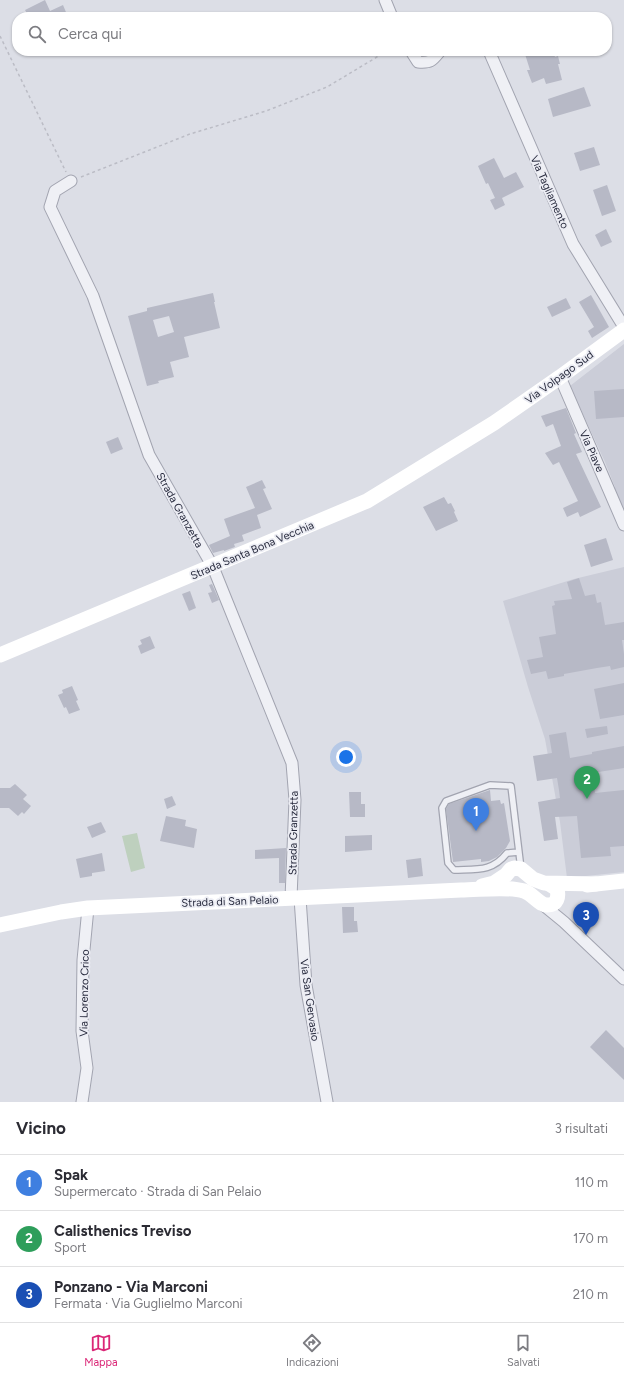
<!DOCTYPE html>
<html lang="it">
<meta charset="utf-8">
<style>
body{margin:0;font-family:Figtree,sans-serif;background:#f7f7f7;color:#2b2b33}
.you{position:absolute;left:346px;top:757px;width:14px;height:14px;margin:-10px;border:3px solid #fff;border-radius:50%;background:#1a73e8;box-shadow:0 0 0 6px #1a73e833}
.badge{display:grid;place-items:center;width:26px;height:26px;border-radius:50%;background:#db2777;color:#fff;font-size:13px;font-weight:700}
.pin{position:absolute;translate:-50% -33px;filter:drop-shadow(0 1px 2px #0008)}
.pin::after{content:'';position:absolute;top:21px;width:14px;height:12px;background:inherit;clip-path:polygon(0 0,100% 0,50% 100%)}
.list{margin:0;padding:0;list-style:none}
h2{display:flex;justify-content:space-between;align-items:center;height:52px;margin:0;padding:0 16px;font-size:17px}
h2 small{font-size:13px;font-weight:400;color:#7c7c81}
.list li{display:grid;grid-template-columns:26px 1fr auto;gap:12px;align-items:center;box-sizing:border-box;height:56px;padding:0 16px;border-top:1px solid #e1e1e2}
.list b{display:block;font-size:15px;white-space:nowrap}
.list p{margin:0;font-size:13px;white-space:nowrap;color:#7c7c81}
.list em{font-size:13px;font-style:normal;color:#7c7c81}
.icon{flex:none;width:22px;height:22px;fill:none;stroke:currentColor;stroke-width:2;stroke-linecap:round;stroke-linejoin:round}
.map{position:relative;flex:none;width:624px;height:1102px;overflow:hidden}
.search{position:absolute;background:#fff;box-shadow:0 1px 3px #0004;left:12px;right:12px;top:12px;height:44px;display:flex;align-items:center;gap:10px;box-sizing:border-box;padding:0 14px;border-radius:16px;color:#7c7c81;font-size:15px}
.sheet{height:220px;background:#fff}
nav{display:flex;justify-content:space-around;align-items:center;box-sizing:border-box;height:56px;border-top:1px solid #e1e1e2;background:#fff;font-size:11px;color:#7c7c81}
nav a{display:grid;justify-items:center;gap:2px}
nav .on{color:#db2777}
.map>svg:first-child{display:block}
</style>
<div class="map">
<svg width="624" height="1102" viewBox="0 0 624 1102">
<rect width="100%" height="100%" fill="#dcdee6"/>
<g fill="#cbcdd8">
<polygon points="624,344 624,516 615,497 615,487 605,462 570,386"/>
<polygon points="624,567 624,872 567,878 560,822 545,739 528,687 503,601 574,579"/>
</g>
<polygon fill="#bed0be" points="137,833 145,868 131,872 122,836"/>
<g fill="#b7b9c6" fill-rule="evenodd">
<polygon points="45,0 50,11 63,5 68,17 29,17 25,10"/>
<polygon points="524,51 553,51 555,57 558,56 560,64 558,64 562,80 546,84 544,78 532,83 527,70 530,70"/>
<polygon points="584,87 591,106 553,117 548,99"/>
<polygon points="594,147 600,165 580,171 574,153"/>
<polygon points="494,158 504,178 516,172 524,187 502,198 505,205 495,210 490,200 495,198 488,183 486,184 478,166"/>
<polygon points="607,185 616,211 602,216 593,190"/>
<polygon points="606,229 612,242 601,247 595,235"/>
<path d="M213,293L215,302H214L220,328L184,337L189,357L170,362L174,377L158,381L159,383L147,386L128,316L147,311V308ZM169,316L174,332L158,337L153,320Z"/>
<polygon points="591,295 609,327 592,338 588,331 594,327 579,302"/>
<polygon points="566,298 571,308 552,317 547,307"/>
<polygon points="624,389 624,417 596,419 594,391"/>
<polygon points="566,408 576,433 574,434 582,452 576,454 601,507 580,517 578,512 567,517 563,508 578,501 559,462 553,465 545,453 561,446 553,424 546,427 541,416"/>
<polygon points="118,437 123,449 111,454 106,442"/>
<polygon points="262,480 266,488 263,489 272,509 257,515 261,528 242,535 244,541 234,544 235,547 224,551 224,550 213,553 209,545 230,536 224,519 255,508 246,487"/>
<polygon points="444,497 448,504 451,503 455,511 454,512 458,521 436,531 423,507"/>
<polygon points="606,538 613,560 591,567 584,545"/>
<polygon points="579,578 585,596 595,594 597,603 601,602 605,625 624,622 624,640 622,640 624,654 624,667 611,670 610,666 597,668 564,674 564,676 548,679 546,671 531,674 527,660 543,657 539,637 556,634 552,606 555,605 554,601 572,599 567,582"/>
<polygon points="212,584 219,600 212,603 208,593 212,592 209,585"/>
<polygon points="190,591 196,608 189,611 182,594"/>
<polygon points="150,636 155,648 141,654 138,646 142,644 140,640"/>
<polygon points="624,683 624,715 600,719 594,689"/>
<polygon points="72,686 78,700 76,701 80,710 69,714 66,707 64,708 58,695 63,693 62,690"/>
<polygon points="607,726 608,734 587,738 585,729"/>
<polygon points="566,732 570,758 592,754 592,752 624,746 624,768 592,773 595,793 624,790 624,846 610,847 611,856 581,858 577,816 555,817 558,839 544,841 538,802 560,798 559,790 557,778 537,781 533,756 552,753 549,735"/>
<polygon points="15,784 27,795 23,799 31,806 24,814 22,812 18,816 9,808 0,808 0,788 10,788"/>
<polygon points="490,790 491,801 500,800 501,804 504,803 510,841 506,848 497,857 489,861 481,862 481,859 453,862 446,809 449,804"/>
<polygon points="349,792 361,792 361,804 365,804 365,817 350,817"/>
<polygon points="172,796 176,805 167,809 164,799"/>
<polygon points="166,816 186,820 185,826 197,829 194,848 160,841"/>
<polygon points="101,822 106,832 92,838 87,827"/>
<polygon points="372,835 372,850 345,852 345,836"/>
<polygon points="286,848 285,883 279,883 279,858 255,859 255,850"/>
<polygon points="102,853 105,871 92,873 92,876 80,878 76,859"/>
<polygon points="421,858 423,876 408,878 406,860"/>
<polygon points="342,907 354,907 354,921 357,921 358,932 343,933"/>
<polygon points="606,1030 624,1048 624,1080 590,1047"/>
</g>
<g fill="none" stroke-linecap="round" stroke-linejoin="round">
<g stroke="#a2a4b0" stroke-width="8">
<path id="lane" d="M519,852L507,853C492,872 477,869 454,870L448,863L442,808L446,801L490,785L511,786L521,869"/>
</g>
<g stroke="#a2a4b0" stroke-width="13">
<g id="street">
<polyline points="385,0 392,17"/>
<path d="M411,51L418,62C431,63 432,61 440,51"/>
<polyline points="489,51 573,244 624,327"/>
<polyline points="71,181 55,191 50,207 93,296 149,455 213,567 292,763 295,800 291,898"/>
<polyline points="560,377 624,525"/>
<polyline points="300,898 306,985 327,1102"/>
<polyline points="542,904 564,922 624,979"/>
<polyline points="82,1102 87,1068 82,1031 83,960 88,908"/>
</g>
</g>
<g stroke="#bbbcc5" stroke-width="1.5" stroke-dasharray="3 3" stroke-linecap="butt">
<polyline points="0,36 66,172"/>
<polyline points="81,177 190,134 266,111 327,87 387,51"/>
</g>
<use href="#lane" stroke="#eff0f5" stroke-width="5.5"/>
<use href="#street" stroke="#eff0f5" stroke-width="11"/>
<g stroke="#fff" stroke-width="15">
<polyline points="0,655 367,501 494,423 560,377 624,330"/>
<polyline points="587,885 624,881"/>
<polyline points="482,886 494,883 506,875 511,869 514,868 521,869 533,879 544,883 596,884"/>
<path d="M0,925L61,912L88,908L461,890C479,890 508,886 524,891C533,894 540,906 548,905C557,905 559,897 557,889L549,884"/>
</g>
</g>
<g text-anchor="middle" stroke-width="3.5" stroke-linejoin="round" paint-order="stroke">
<g font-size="11" fill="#26293c" stroke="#ecedf4">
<text transform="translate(550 192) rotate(66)" y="4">Via Tagliamento</text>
<text transform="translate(559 377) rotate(-36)" y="4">Via Volpago Sud</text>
<text transform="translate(592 451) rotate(66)" y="4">Via Piave</text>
<text transform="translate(180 510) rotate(61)" y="4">Strada Granzetta</text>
<text transform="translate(252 550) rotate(-23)" y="4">Strada Santa Bona Vecchia</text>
<text transform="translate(293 833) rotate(-89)" y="4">Strada Granzetta</text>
<text transform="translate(230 901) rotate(-2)" y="4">Strada di San Pelaio</text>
<text transform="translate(84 993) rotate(-89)" y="4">Via Lorenzo Crico</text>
<text transform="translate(310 1000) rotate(82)" y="4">Via San Gervasio</text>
</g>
</g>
</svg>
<div class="you"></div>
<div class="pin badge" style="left:476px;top:831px;background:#3f7fe0">1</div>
<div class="pin badge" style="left:587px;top:799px;background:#2e9e5b">2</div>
<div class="pin badge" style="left:586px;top:935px;background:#1a4fb4">3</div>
<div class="search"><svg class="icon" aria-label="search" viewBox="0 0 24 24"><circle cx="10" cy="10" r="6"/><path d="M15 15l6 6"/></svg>Cerca qui</div>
</div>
<section class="sheet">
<h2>Vicino<small>3 risultati</small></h2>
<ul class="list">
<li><span class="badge" style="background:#3f7fe0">1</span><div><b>Spak</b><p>Supermercato · Strada di San Pelaio</p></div><em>110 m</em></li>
<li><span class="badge" style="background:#2e9e5b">2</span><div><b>Calisthenics Treviso</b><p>Sport</p></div><em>170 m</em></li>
<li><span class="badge" style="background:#1a4fb4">3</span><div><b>Ponzano - Via Marconi</b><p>Fermata · Via Guglielmo Marconi</p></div><em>210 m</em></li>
</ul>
</section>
<nav>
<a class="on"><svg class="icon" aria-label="map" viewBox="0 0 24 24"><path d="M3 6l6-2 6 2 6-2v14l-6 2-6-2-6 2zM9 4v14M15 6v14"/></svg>Mappa</a>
<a><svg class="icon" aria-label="directions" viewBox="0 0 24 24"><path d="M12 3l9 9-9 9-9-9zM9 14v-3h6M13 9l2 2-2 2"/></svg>Indicazioni</a>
<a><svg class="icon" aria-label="saved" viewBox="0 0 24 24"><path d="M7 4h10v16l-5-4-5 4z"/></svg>Salvati</a>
</nav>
